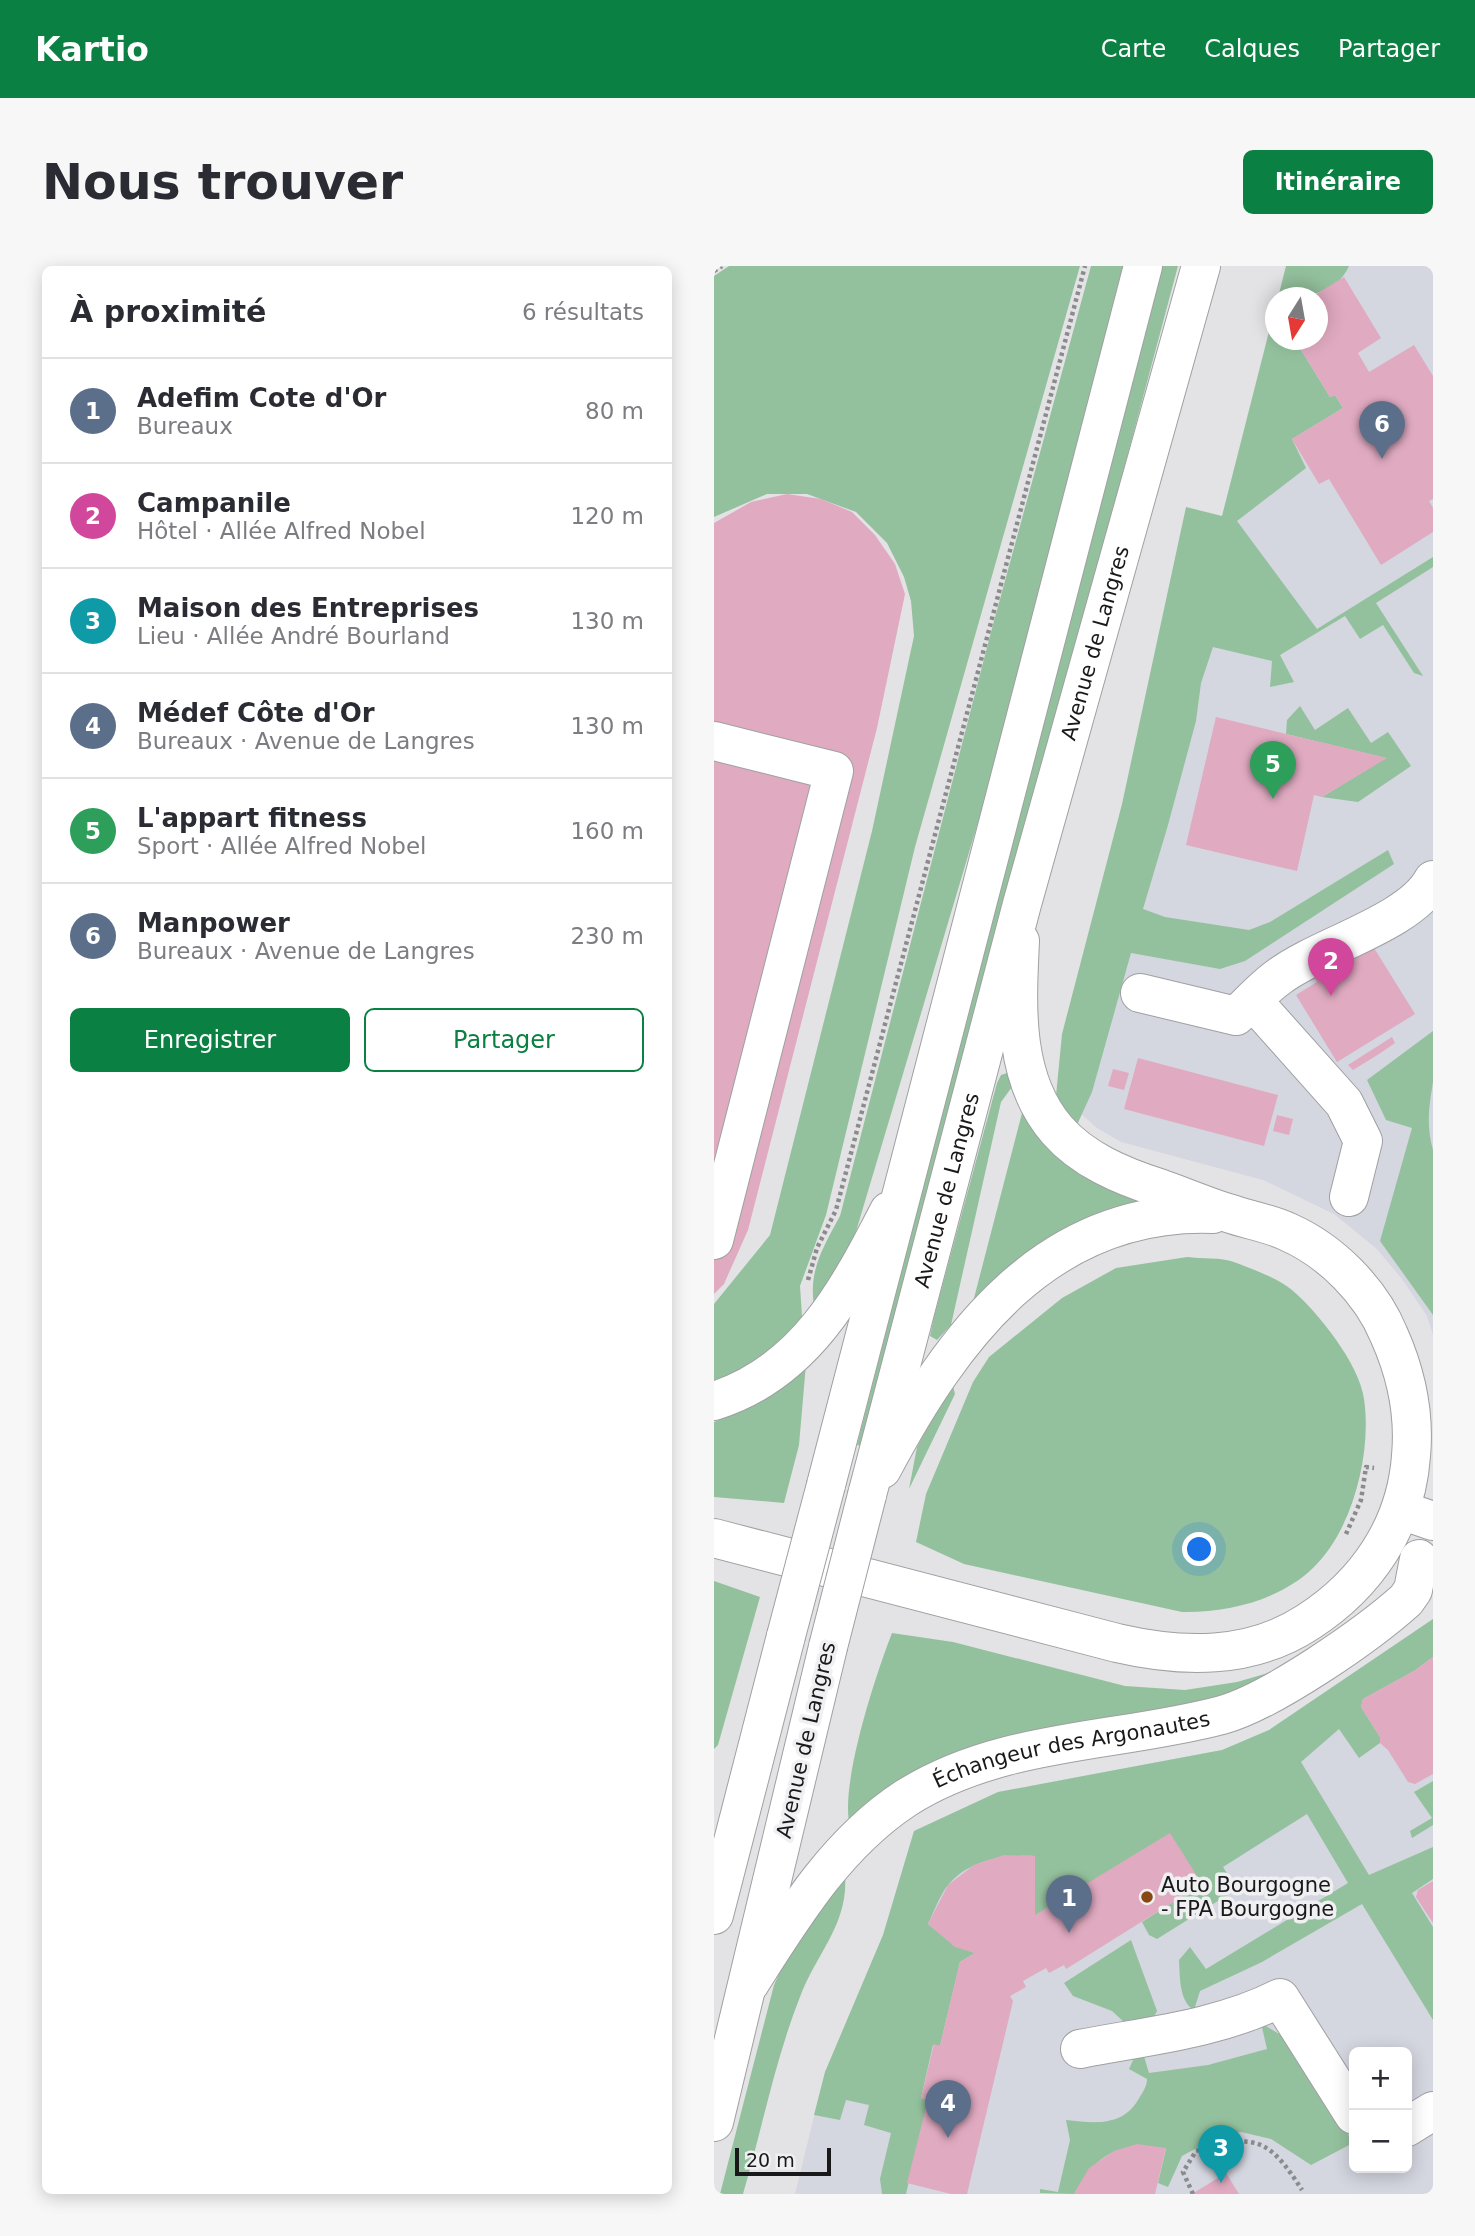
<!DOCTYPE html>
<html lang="fr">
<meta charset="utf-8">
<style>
body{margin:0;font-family:"DejaVu Sans",sans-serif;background:#f7f7f7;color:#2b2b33}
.controls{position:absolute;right:21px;bottom:21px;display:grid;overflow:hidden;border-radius:10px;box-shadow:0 4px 18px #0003}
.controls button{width:63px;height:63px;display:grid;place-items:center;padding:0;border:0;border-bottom:2px solid #e1e1e2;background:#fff;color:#2b2b33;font:35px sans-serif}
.compass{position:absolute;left:551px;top:21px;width:63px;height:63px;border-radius:50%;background:#fff;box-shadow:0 4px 18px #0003;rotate:191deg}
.scale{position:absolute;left:21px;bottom:18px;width:96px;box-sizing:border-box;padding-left:7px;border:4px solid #19191a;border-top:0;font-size:19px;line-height:24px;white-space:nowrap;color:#19191a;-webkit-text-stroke:5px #f0f0f3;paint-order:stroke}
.you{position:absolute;left:486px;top:1284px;width:24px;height:24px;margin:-18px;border:5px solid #fff;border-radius:50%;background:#1a73e8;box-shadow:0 0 0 10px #1a73e833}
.badge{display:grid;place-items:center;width:46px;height:46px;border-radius:50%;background:#0b8043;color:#fff;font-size:23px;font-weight:700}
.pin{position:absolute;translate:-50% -58px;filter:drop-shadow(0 2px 4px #0008)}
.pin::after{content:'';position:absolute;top:37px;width:24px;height:21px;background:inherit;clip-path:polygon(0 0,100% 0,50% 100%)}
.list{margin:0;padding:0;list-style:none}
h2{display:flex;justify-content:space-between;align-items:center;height:91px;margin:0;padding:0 28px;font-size:30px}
h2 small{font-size:23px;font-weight:400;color:#7c7c81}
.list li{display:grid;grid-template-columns:46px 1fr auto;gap:21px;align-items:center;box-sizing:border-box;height:105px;padding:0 28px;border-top:2px solid #e1e1e2}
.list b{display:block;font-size:26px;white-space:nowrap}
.list p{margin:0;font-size:23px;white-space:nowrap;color:#7c7c81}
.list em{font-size:23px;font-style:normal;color:#7c7c81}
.actions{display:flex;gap:14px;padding:21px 28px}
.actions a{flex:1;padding:16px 0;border:2px solid #0b8043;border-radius:10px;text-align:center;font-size:24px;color:#0b8043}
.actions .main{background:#0b8043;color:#fff}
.map{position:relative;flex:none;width:719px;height:1928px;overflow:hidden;border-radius:10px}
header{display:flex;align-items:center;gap:42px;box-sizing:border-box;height:98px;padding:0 35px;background:#0b8043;color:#fff}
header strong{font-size:33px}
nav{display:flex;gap:38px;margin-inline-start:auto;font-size:24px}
.intro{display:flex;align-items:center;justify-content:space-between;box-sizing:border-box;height:168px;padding:0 42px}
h1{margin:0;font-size:49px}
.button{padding:18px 32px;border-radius:10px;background:#0b8043;color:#fff;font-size:24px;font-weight:700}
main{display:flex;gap:42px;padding:0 42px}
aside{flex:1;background:#fff;border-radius:10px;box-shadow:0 4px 18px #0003}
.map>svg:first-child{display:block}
</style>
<header>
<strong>Kartio</strong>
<nav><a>Carte</a><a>Calques</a><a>Partager</a></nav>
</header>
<div class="intro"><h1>Nous trouver</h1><a class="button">Itinéraire</a></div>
<main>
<aside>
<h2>À proximité<small>6 résultats</small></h2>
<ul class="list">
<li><span class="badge" style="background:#5c6f8a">1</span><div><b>Adefim Cote d'Or</b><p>Bureaux</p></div><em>80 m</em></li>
<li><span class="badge" style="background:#d1479c">2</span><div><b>Campanile</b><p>Hôtel · Allée Alfred Nobel</p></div><em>120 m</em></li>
<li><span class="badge" style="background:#0f9aa8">3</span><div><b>Maison des Entreprises</b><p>Lieu · Allée André Bourland</p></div><em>130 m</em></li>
<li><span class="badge" style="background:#5c6f8a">4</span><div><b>Médef Côte d'Or</b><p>Bureaux · Avenue de Langres</p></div><em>130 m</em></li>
<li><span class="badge" style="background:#2e9e5b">5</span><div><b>L'appart fitness</b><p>Sport · Allée Alfred Nobel</p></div><em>160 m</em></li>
<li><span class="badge" style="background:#5c6f8a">6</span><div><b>Manpower</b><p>Bureaux · Avenue de Langres</p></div><em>230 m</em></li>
</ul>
<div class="actions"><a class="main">Enregistrer</a><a>Partager</a></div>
</aside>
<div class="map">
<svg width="719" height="1928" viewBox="0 0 719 1928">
<rect width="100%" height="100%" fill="#e3e3e6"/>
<g fill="#d4d6e0" fill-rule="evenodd">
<polygon points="572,0 719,0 719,1069 713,1050 688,1013 663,983 620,948 549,914 407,876 383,862 365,846 562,74 604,74 604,32 564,31"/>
<path d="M719,1353V1928H81L111,1806L169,1669L200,1565L284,1526L508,1484L555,1464ZM640,1786H693V1902H640Z"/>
</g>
<g fill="#94c19d">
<polygon points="15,0 366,0 201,581 112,949 86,1020 89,1065 0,1119 0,1038 56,969 158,565 200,370 197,335 190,311 173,277 142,246 93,228 53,228 0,251 0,10"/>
<path d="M377,0H410L276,516L135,989L102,1050C92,1009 107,985 126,950L277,366Z"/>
<polygon points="444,0 464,0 149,1180 143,1179"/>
<path d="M572,0H635C623,28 591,31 564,32Z"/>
<polygon points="561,42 562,74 581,74 616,131 621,129 629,142 578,173 592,202 523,255 603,363 719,291 719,301 662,337 709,410 700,407 669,359 646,373 631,350 566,389 580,416 556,421 558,395 499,381 487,417 482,455 454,559 429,643 451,651 535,664 556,656 674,584 680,598 531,695 506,703 417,687 378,826 362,861 341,840 348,768 408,538 472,241 508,250"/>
<polygon points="586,440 601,464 634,442 657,477 674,466 697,500 644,536 608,531 672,492 572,468 573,454"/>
<path d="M719,765C719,781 719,800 719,816C715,841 712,859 719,884V1049L666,975L698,862L672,854L653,814Z"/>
<polygon points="293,807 298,821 287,836 237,1059 223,1074 216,1070 220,1051 283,817 287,809"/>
<polygon points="308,847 326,870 439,933 259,1036"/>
<path d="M473,991C488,993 507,991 520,996C538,1003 564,1012 578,1024C604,1046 646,1099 650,1133C658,1186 639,1263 600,1301C567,1334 513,1347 468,1346L250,1298L202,1276L212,1228L259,1116L275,1091L348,1032L402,1002Z"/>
<polygon points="92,1098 85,1179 70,1237 0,1231 0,1156 27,1145"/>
<polygon points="238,1116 241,1128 195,1223 203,1181"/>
<polygon points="0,1315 46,1331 4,1479 0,1483"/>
<path d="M719,1353V1391L700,1405L649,1433L647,1441L666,1471V1477L645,1492L625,1463L587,1496L655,1609L719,1581V1613L698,1627L719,1661V1754L648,1638L548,1696L486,1725L480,1744C465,1736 466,1710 465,1694L476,1681L492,1703L634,1617L593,1548L509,1601L523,1623L443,1673L435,1669L428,1656L487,1618L321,1649V1590C290,1589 257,1593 235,1618C226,1628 220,1646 214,1658L241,1680L261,1687L246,1696L226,1780L219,1779L207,1832L214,1834L192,1928H168L166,1913L177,1867L150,1859L155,1839L132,1834L126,1854L100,1849L111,1806L169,1669L200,1565L284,1526L508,1484L555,1464Z"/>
<path d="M178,1367L239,1376L411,1420L471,1424L523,1416L554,1407L559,1413L136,1560C125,1520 162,1408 178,1367Z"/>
<polygon points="719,1515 719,1559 698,1572 696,1565 718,1552 700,1526"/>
<path d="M131,1608C135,1658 103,1686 86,1731C61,1794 48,1863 29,1928H6L60,1719L74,1688Z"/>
<polygon points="417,1674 443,1745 438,1754 410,1756 398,1745 359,1730 350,1717"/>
<path d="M547,1757L580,1777L639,1877L597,1899L557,1873L527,1866L505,1870L468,1890L454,1921L444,1917L452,1883C404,1876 384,1886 360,1928L326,1927V1923L344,1926L356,1874L352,1854C380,1857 408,1861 424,1834C428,1827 433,1821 433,1813L415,1803L420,1792L429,1787L435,1807L494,1799L553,1783Z"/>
</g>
<g fill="#e0aac1">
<polygon points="630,11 667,72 644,87 655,106 700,79 719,110 719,233 715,235 719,242 719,266 667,299 615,213 605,218 578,173 629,142 621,129 616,131 581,74 604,74 604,32 596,32"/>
<polygon points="73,228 107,233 138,246 161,269 181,298 191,328 163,462 34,964 10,1018 0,1028 0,257 37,236"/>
<polygon points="502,451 572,468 673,492 608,531 600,529 583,605 472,579"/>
<polygon points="660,682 701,748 623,796 582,729 603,716 601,712 622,699 624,703"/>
<polygon points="678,771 681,777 665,788 639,804 634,799"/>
<polygon points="424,792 564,829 550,880 410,843"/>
<polygon points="399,803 415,807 410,824 394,820"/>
<polygon points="563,849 579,853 575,869 559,865"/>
<polygon points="719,1391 719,1508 701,1518 694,1516 674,1484 666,1477 666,1471 647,1441 649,1433 700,1405"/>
<polygon points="456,1567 488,1618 352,1703 350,1699 335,1707 332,1702 309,1715 312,1721 296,1730 299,1735 253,1928 237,1928 193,1917 214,1834 207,1832 220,1778 226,1780 246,1696 261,1687 241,1681 214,1658 234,1619 260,1599 290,1589 321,1590 321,1649"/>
<polygon points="719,1615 719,1657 702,1631 704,1624"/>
<polygon points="423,1878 452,1882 441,1928 360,1928 375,1902 400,1885"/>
<polygon points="512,1907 525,1928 478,1928"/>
</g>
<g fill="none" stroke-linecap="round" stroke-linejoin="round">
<g stroke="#9fa0a2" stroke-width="40">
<g id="minor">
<polyline points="0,475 120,505 0,974"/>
<path d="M426,727L522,750C536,737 550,721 566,710C606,680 696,657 719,614"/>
<polyline points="539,735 630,837 649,875 635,931"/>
<path d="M0,1135C92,1106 134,1024 175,945"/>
<path d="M168,1203C238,1071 332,942 499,948"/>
<polyline points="687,1244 719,1255"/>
<path d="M0,1272L403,1377C468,1392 536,1394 594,1356C653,1318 692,1260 697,1190C701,1147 692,1107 675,1069C657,1025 617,985 574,966C555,957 534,954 514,947C491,940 468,930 445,922C408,910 369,894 343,864C298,812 303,739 306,675"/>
<path id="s1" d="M36,1717C79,1649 123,1577 192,1532C287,1472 403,1477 508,1449C558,1435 653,1369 692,1334L699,1324L705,1293"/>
<path d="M366,1783C433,1770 505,1763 566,1732L640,1849"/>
<polyline points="693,1861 719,1845"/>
</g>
</g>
<g stroke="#9fa0a2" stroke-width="40">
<g id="major">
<polyline points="112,1219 429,0"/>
<path id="s2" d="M153,1229L308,638L487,0"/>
<polyline points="0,1649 72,1370"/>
<polyline points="0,1856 114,1381"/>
</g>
</g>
<g stroke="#8b8b8d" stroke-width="4.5" stroke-dasharray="3.5 3.5" stroke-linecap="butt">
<polyline points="0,5 8,0"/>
<polyline points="94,1014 103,982 122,944 371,0"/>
<polyline points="632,1268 647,1234 652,1201 660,1202"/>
<path d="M479,1928L469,1906L482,1885C541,1867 555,1872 588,1924"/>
</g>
<use href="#minor" stroke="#fff" stroke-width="38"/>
<use href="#major" stroke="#fff" stroke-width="38"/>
<g stroke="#9fa0a2" stroke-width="40" stroke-linecap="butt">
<g id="major-bridge">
<polyline points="72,1370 112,1219"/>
<polyline points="114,1381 153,1229"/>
</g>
</g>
<use href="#major-bridge" stroke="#fff" stroke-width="38"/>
</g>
<circle fill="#894714" stroke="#f0f0f3" stroke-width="2.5" cx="433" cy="1631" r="7"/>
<g text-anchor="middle" stroke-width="7" stroke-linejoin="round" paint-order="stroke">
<g font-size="21" fill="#19191a" stroke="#f0f0f3">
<text dy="7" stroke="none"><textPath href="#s2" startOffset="882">Avenue de Langres</textPath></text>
<text dy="7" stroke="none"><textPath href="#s2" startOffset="315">Avenue de Langres</textPath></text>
<text transform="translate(92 1474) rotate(-77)" y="7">Avenue de Langres</text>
<text dy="7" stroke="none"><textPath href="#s1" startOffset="418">Échangeur des Argonautes</textPath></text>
</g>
<g font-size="21" fill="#19191a" stroke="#f0f0f3" text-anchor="start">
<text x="447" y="1626">Auto Bourgogne<tspan x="447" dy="24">- FPA Bourgogne</tspan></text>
</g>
</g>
</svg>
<div class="controls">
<button>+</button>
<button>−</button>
</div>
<svg class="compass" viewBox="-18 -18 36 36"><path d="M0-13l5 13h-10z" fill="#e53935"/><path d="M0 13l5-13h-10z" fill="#7c7c81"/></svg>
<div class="scale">20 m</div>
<div class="you"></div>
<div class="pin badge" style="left:355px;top:1667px;background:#5c6f8a">1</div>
<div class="pin badge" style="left:617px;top:730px;background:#d1479c">2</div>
<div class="pin badge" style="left:507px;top:1917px;background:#0f9aa8">3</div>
<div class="pin badge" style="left:234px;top:1872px;background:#5c6f8a">4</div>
<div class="pin badge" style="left:559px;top:533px;background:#2e9e5b">5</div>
<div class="pin badge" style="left:668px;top:193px;background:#5c6f8a">6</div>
</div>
</main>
